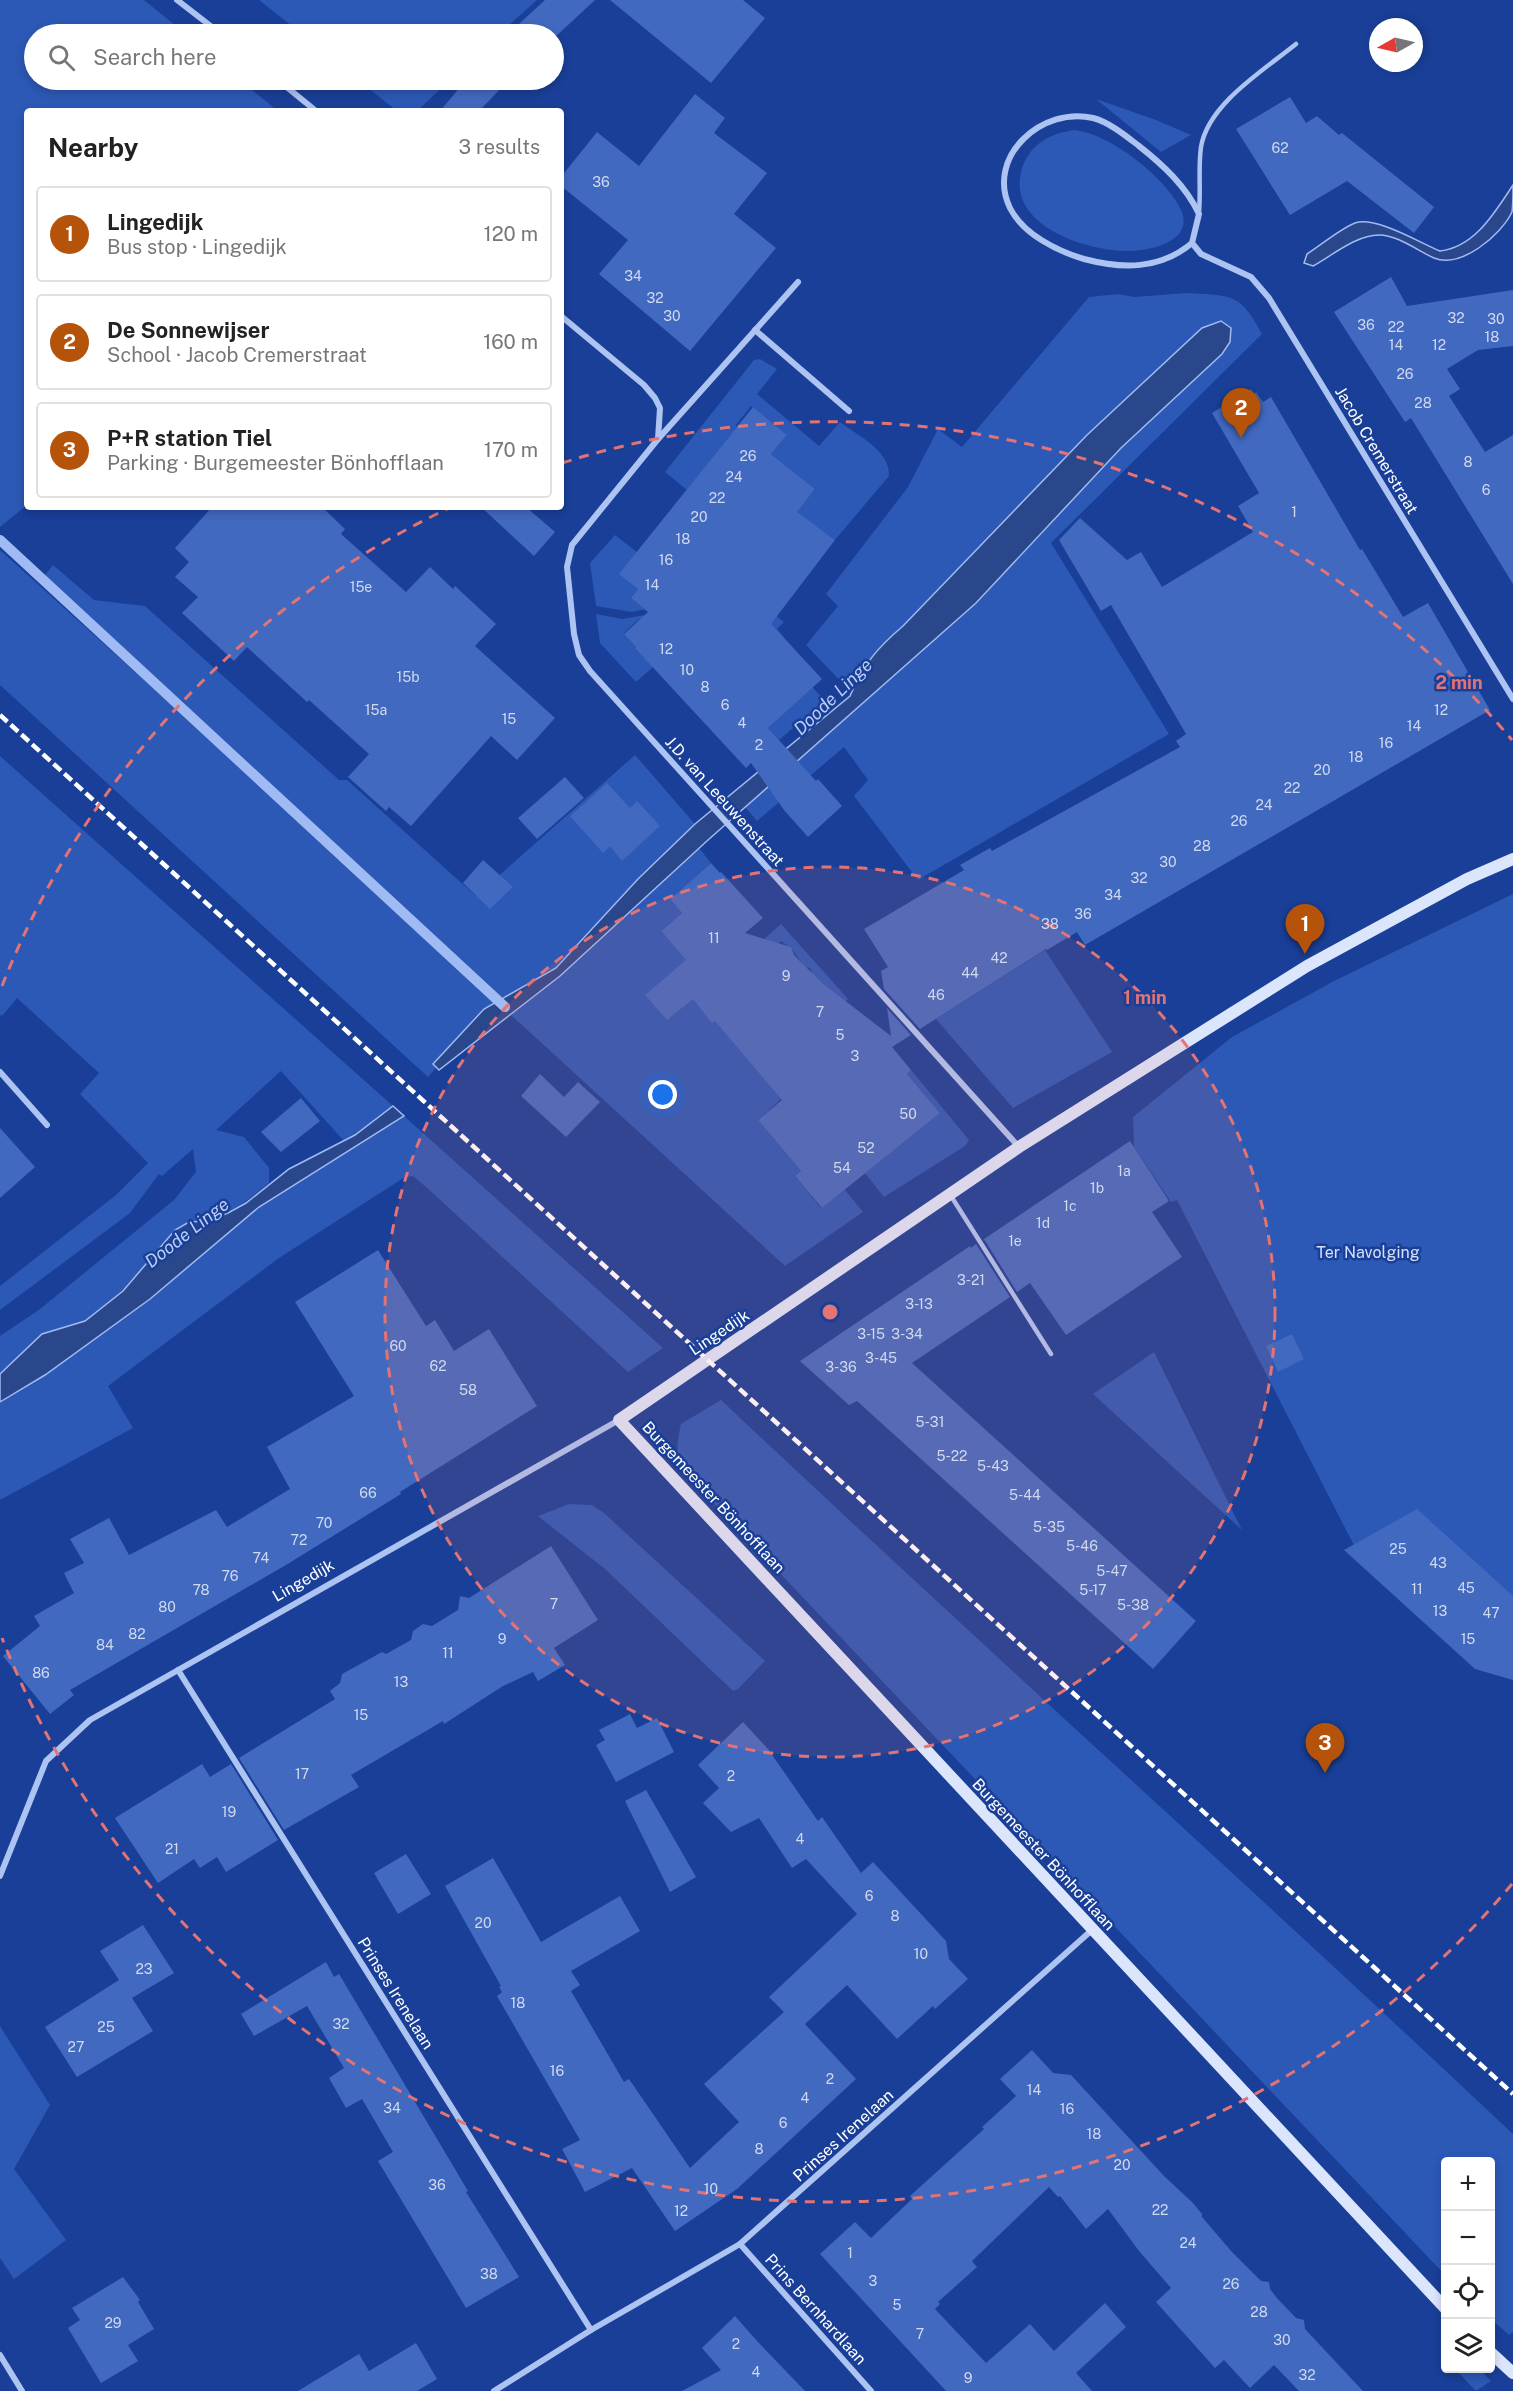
<!DOCTYPE html>
<meta charset="utf-8">
<style>
body{margin:0;font-family:"Public Sans",sans-serif;background:#f6f6f6;color:#222}
.controls{position:absolute;right:18px;bottom:18px;display:grid;overflow:hidden;border-radius:6px;box-shadow:0 3px 9px #0003}
.controls button{width:54px;height:54px;display:grid;place-items:center;padding:0;border:0;border-bottom:2px solid #e0e0e0;background:#fff;color:#222;font:30px sans-serif}
.compass{position:absolute;left:1369px;top:18px;width:54px;height:54px;border-radius:50%;background:#fff;box-shadow:0 3px 9px #0003;rotate:262deg}
.you{position:absolute;left:663px;top:1095px;width:21px;height:21px;margin:-15px;border:4px solid #fff;border-radius:50%;background:#1a73e8;box-shadow:0 0 0 9px #1a73e833}
.badge{display:grid;place-items:center;width:39px;height:39px;border-radius:50%;background:#b45309;color:#fff;font-size:20px;font-weight:700}
.pin{position:absolute;translate:-50% -50px;filter:drop-shadow(0 2px 3px #0008)}
.pin::after{content:'';position:absolute;top:32px;width:21px;height:18px;background:inherit;clip-path:polygon(0 0,100% 0,50% 100%)}
.list{margin:0;padding:0;list-style:none}
h2{display:flex;justify-content:space-between;align-items:center;height:78px;margin:0;padding:0 24px;font-size:26px}
h2 small{font-size:20px;font-weight:400;color:#767676}
.list li{display:grid;grid-template-columns:39px 1fr auto;gap:18px;align-items:center;box-sizing:border-box;height:96px;margin:0 12px 12px;padding:0 12px;border:2px solid #e0e0e0;border-radius:6px}
.list b{display:block;font-size:22px;white-space:nowrap}
.list p{margin:0;font-size:20px;white-space:nowrap;color:#767676}
.list em{font-size:20px;font-style:normal;color:#767676}
.icon{flex:none;width:33px;height:33px;fill:none;stroke:currentColor;stroke-width:2;stroke-linecap:round;stroke-linejoin:round}
.map{position:relative;flex:none;width:1513px;height:2391px;overflow:hidden}
.search{position:absolute;background:#fff;box-shadow:0 3px 9px #0003;left:24px;top:24px;width:540px;height:66px;display:flex;align-items:center;gap:15px;box-sizing:border-box;padding:0 21px;border-radius:33px;color:#767676;font-size:22px}
.panel{position:absolute;background:#fff;box-shadow:0 3px 9px #0003;left:24px;top:108px;width:540px;height:402px;border-radius:6px}
.map>svg:first-child{display:block}
</style>
<div class="map">
<svg width="1513" height="2391" viewBox="0 0 1513 2391">
<rect width="100%" height="100%" fill="#193f98"/>
<g fill="#2c58b6">
<polygon points="0,0 144,0 186,34 34,34 34,80 240,80 278,111 27,111 27,505 0,527"/>
<polygon points="259,0 537,0 499,34 302,34"/>
<polygon points="358,80 450,80 417,111 397,111"/>
<polygon points="1096,99 1156,120 1191,135 1161,152"/>
<path d="M1075,130C1110,134 1162,175 1179,206C1198,240 1154,250 1131,251C1085,252 999,223 1024,163C1034,141 1053,133 1075,130Z"/>
<path d="M1187,293C1231,296 1240,292 1262,334L1051,543L1169,734L918,880L854,796L868,780L844,747L757,821L745,807L977,603L1121,448L1230,342L1231,328H1202L1087,435L903,626C880,645 863,664 851,692L806,645L838,606L826,594L908,487L938,429L962,447L1089,297L1118,294L1134,297Z"/>
<path d="M760,359L777,369L757,394L819,446L840,422C858,436 890,450 889,476L835,540L810,522L731,593L815,489L771,454L787,435L751,406L736,425L737,427L687,490L665,472L754,360Z"/>
<polygon points="615,535 637,552 638,589 631,598 645,609 678,603 632,612 596,606 590,563"/>
<polygon points="0,550 435,943 42,579 53,565 94,600 145,606 339,780 347,780 476,896 635,755 695,824 638,879 556,968 521,989 497,1000 433,1063 437,1067 428,1077 0,685"/>
<polygon points="742,590 784,622 777,629 794,649 786,658 825,701 779,740 768,728 784,713 775,703"/>
<polygon points="703,605 638,620 624,633 653,667 636,682 600,643 596,614 622,619"/>
<path d="M0,756L393,1106L355,1135L343,1140L281,1071L216,1130L244,1137L269,1168V1183C244,1204 222,1220 189,1222L123,1291L85,1321L42,1334L0,1374V1336L40,1309L174,1200L196,1172L193,1149L162,1176L159,1174L130,1213L0,1310V1286L116,1195L148,1163L80,1094L99,1073L17,998L2,1016L0,1015Z"/>
<polygon points="699,848 711,863 670,899 682,913 661,931 710,987 813,976 810,968 805,967 791,948 781,941 754,966 745,956 781,924 848,999 842,1005 790,1091 758,1120 801,1171 795,1176 821,1208 845,1190 863,1212 785,1266 511,1015 560,976"/>
<polygon points="1513,894 1513,1595 1495,1605 1363,1563 1177,1200 1171,1202 1169,1199 1134,1147 1133,1117 1232,1037 1334,981"/>
<polygon points="1045,950 1112,1052 1013,1108 936,1019"/>
<polygon points="911,1070 969,1140 965,1146 884,1197 865,1173 940,1113 907,1074"/>
<polygon points="404,1116 663,1348 628,1372 426,1187 413,1176 405,1177 279,1258 108,1386 133,1428 0,1500 0,1402 45,1375 150,1299 259,1207"/>
<polygon points="1154,1352 1242,1530 1093,1394"/>
<path d="M721,1400C983,1647 1251,1887 1513,2134V2332L1509,2335L1491,2319L1490,2162H1446L1445,2275L683,1471C675,1454 677,1442 681,1424Z"/>
<polygon points="569,1504 592,1505 604,1513 765,1661 738,1689 733,1691 605,1569 538,1516"/>
<polygon points="0,2026 50,2105 14,2169 66,2240 14,2279 0,2258"/>
<polygon points="1455,2369 1479,2369 1491,2381 1476,2391"/>
</g>
<g fill="#2b478b" stroke="#a0bbf3" stroke-width="1.5">
<path d="M1513,185C1513,193 1513,205 1512,212C1501,235 1461,269 1434,258C1418,251 1398,235 1379,235C1356,235 1333,255 1313,266L1304,263L1307,254C1321,245 1340,229 1355,223C1376,216 1420,243 1440,251C1475,247 1495,212 1513,185Z"/>
<path d="M1221,321L1231,328L1230,342L1222,354L1121,448L976,603L708,840L560,976L439,1070L433,1064L484,1009L556,968L638,879L695,824L850,696C863,665 877,648 903,626L1087,435L1202,328Z"/>
<polygon points="393,1106 404,1116 259,1207 150,1299 45,1375 0,1402 0,1374 42,1334 85,1321 123,1291 175,1230 189,1222 207,1221 228,1213 246,1203 289,1169 355,1135"/>
</g>
<g fill="none" stroke-linecap="round" stroke-linejoin="round">
<polyline stroke="#a0bbf3" stroke-width="10" points="0,540 505,1007"/>
</g>
<g fill="#4269c0">
<polygon points="545,0 595,0 554,38 554,34 508,34"/>
<polygon points="610,0 743,0 765,18 711,83"/>
<polygon points="466,80 509,80 479,111 440,111"/>
<polygon points="695,94 725,118 714,133 767,173 734,214 776,248 690,351 599,274 628,240 561,186 561,177 597,132 639,166"/>
<polygon points="1290,97 1306,123 1317,116 1339,135 1342,133 1434,207 1414,233 1347,181 1290,215 1236,129"/>
<polygon points="1391,277 1407,306 1513,290 1513,346 1478,350 1447,369 1460,389 1449,396 1485,452 1513,435 1513,584 1411,418 1405,422 1334,312"/>
<polygon points="1251,389 1254,394 1256,392 1263,402 1271,397 1360,550 1362,549 1403,617 1428,603 1490,710 1085,945 1077,932 1047,950 1046,949 920,1029 884,989 881,971 888,967 864,929 964,870 960,865 990,848 992,851 1180,747 1176,741 1186,734 1111,605 1101,611 1059,540 1080,518 1127,560 1141,552 1162,587 1253,532 1238,506 1259,493 1212,413"/>
<polygon points="753,407 787,435 771,454 815,489 797,512 835,540 771,624 822,679 768,728 816,781 818,779 842,806 808,837 784,810 751,763 746,768 635,648 636,647 624,634 648,612 631,598 638,589 619,574"/>
<polygon points="212,507 322,507 345,529 341,534 406,592 430,567 453,589 455,586 496,624 475,646 555,718 517,760 491,736 411,826 389,807 386,811 348,777 369,754 309,700 307,702 247,647 234,661 182,613 198,597 175,577 189,562 175,548"/>
<polygon points="481,507 526,507 555,532 534,556"/>
<polygon points="565,777 584,798 537,839 518,818"/>
<polygon points="607,783 630,808 637,801 660,826 622,861 610,846 603,853 570,816"/>
<polygon points="483,860 513,887 490,909 463,883"/>
<polygon points="711,863 720,873 721,872 763,918 745,933 791,947 794,955 822,983 891,1036 887,1008 911,1035 892,1047 911,1070 907,1074 940,1113 822,1208 795,1176 801,1171 758,1120 782,1100 715,1021 712,1023 693,999 667,1020 645,995 686,960 661,931 682,913 670,899"/>
<polygon points="540,1074 564,1097 578,1082 600,1102 566,1137 521,1096"/>
<polygon points="301,1098 320,1121 281,1152 261,1132"/>
<polygon points="0,1128 35,1167 0,1198"/>
<polygon points="1130,1141 1169,1201 1152,1212 1182,1257 1066,1335 1030,1283 1017,1292 984,1239"/>
<polygon points="976,1244 1010,1297 912,1363 1196,1621 1153,1669 857,1401 849,1405 800,1361 970,1246 971,1248"/>
<polygon points="378,1250 426,1326 435,1320 454,1351 489,1329 537,1406 400,1492 401,1494 286,1565 70,1690 74,1695 50,1714 3,1656 40,1626 34,1616 74,1593 64,1573 84,1563 70,1539 109,1518 129,1555 216,1510 227,1527 290,1489 267,1447 354,1396 295,1302"/>
<polygon points="1292,1334 1304,1359 1278,1372 1266,1346"/>
<polygon points="1417,1509 1513,1596 1513,1680 1475,1669 1344,1550"/>
<polygon points="551,1546 598,1620 554,1648 565,1665 538,1681 533,1672 503,1686 444,1724 443,1721 351,1775 359,1787 284,1830 239,1758 335,1699 330,1691 340,1683 342,1674 382,1652 386,1654 411,1640 413,1631 423,1624 432,1626 458,1610 460,1596 469,1598"/>
<polygon points="630,1714 637,1728 657,1718 674,1752 616,1782 596,1745 605,1740 599,1730"/>
<polygon points="743,1722 768,1749 818,1821 822,1817 861,1873 873,1862 946,1941 949,1959 968,1979 935,2009 933,2006 897,2039 847,1985 805,2024 856,2079 737,2189 675,2231 632,2168 585,2192 562,2149 580,2140 497,1996 502,1992 499,1987 501,1986 445,1886 493,1858 541,1942 620,1896 640,1931 571,1971 580,1985 571,1991 624,2082 629,2079 690,2168 739,2122 704,2084 784,2012 769,1997 857,1914 806,1859 792,1868 759,1818 731,1832 703,1803 719,1788 698,1765"/>
<polygon points="202,1764 210,1777 231,1764 278,1840 226,1872 217,1857 200,1868 194,1859 158,1883 115,1818"/>
<polygon points="646,1790 696,1877 670,1892 625,1801"/>
<polygon points="406,1854 431,1894 398,1914 374,1873"/>
<polygon points="143,1925 174,1973 132,1998 153,2031 77,2077 45,2027 119,1980 100,1951"/>
<polygon points="326,1962 334,1977 339,1974 468,2191 466,2192 519,2277 466,2308 378,2161 393,2152 362,2099 346,2108 329,2078 344,2068 307,2006 254,2036 241,2014"/>
<polygon points="1032,2050 1053,2073 1071,2075 1164,2176 1193,2203 1202,2214 1202,2217 1232,2252 1261,2281 1269,2282 1270,2289 1276,2297 1296,2318 1304,2320 1305,2329 1363,2391 1299,2391 1274,2365 1250,2388 1224,2360 1215,2368 1156,2302 1171,2288 1139,2251 1108,2209 1086,2229 1060,2196 1058,2197 1049,2187 972,2261 977,2267 938,2302 940,2304 935,2309 986,2363 1030,2324 1054,2351 1105,2303 1126,2327 1076,2373 1092,2391 946,2391 820,2254 855,2222 871,2238 912,2199 910,2196 984,2129 982,2127 1016,2096 1000,2079"/>
<polygon points="123,2277 140,2300 138,2302 154,2329 128,2345 138,2361 101,2383 68,2328 80,2320 72,2308"/>
<polygon points="735,2316 758,2342 805,2391 682,2391 721,2370 702,2348"/>
<polygon points="416,2343 437,2379 417,2391 298,2391 359,2354 369,2371"/>
</g>
<g fill="none" stroke-linecap="round" stroke-linejoin="round">
<g stroke="#adc3f1" stroke-width="4.5">
<path d="M1199,212C1201,190 1198,168 1201,147C1208,104 1264,70 1296,44"/>
<polyline points="951,1196 1051,1354"/>
</g>
<g stroke="#adc3f1" stroke-width="6">
<polyline points="177,0 221,34"/>
<polyline points="278,80 316,111"/>
<path d="M1192,243C1160,270 1122,269 1084,259C1057,251 1023,234 1010,208C985,156 1043,106 1093,118C1109,122 1126,136 1139,146C1163,165 1186,186 1199,214L1192,243L1201,254L1251,277L1269,298L1513,699"/>
<polyline points="561,316 644,385 655,398 660,408 658,439 572,545 567,567 574,634 579,655 590,671 1019,1147"/>
<polyline points="755,330 849,411"/>
<polyline points="659,438 798,282"/>
<polyline points="0,1072 47,1125"/>
<polyline points="178,1670 591,2330"/>
<polyline points="0,1876 46,1761 90,1720 619,1420"/>
<polyline points="740,2244 871,2391"/>
<polyline points="0,2355 22,2391"/>
<polyline points="494,2391 591,2330 740,2244 1092,1930"/>
</g>
<g stroke="#dbe5fc" stroke-width="12">
<polyline points="1446,2309 619,1420 1019,1147 1307,966 1467,879 1513,859"/>
<polyline points="1490,2352 1513,2373"/>
</g>
<polyline stroke="#fff" stroke-width="4.5" stroke-dasharray="10 4.5" stroke-linecap="butt" points="0,715 1513,2094"/>
</g>
<circle cx="830" cy="1312" r="445" fill="#e47373" fill-opacity=".12"/>
<g fill="none" stroke="#e47373" stroke-width="3" stroke-dasharray="10 8">
<circle cx="830" cy="1312" r="445"/>
<path d="M1512 1884A890 890 0 0 1 2 1638M2 986A890 890 0 0 1 447 509M562 463A890 890 0 0 1 1512 740"/>
</g>
<g text-anchor="middle" stroke-width="5" stroke-linejoin="round" paint-order="stroke">
<g font-size="14" fill="#d0daef">
<text x="1280" y="153">62</text>
<text x="601" y="187">36</text>
<text x="633" y="281">34</text>
<text x="655" y="303">32</text>
<text x="672" y="321">30</text>
<text x="1456" y="323">32</text>
<text x="1496" y="324">30</text>
<text x="1366" y="330">36</text>
<text x="1396" y="332">22</text>
<text x="1492" y="342">18</text>
<text x="1396" y="350">14</text>
<text x="1439" y="350">12</text>
<text x="1405" y="379">26</text>
<text x="1423" y="408">28</text>
<text x="748" y="461">26</text>
<text x="1468" y="467">8</text>
<text x="734" y="482">24</text>
<text x="1486" y="495">6</text>
<text x="717" y="503">22</text>
<text x="1294" y="517">1</text>
<text x="699" y="522">20</text>
<text x="683" y="544">18</text>
<text x="666" y="565">16</text>
<text x="652" y="590">14</text>
<text x="361" y="592">15e</text>
<text x="666" y="654">12</text>
<text x="687" y="675">10</text>
<text x="408" y="682">15b</text>
<text x="705" y="692">8</text>
<text x="725" y="710">6</text>
<text x="376" y="715">15a</text>
<text x="1441" y="715">12</text>
<text x="509" y="724">15</text>
<text x="742" y="728">4</text>
<text x="1414" y="731">14</text>
<text x="1386" y="748">16</text>
<text x="759" y="750">2</text>
<text x="1356" y="762">18</text>
<text x="1322" y="775">20</text>
<text x="1292" y="793">22</text>
<text x="1264" y="810">24</text>
<text x="1239" y="826">26</text>
<text x="1202" y="851">28</text>
<text x="1168" y="867">30</text>
<text x="1139" y="883">32</text>
<text x="1113" y="900">34</text>
<text x="1083" y="919">36</text>
<text x="1050" y="929">38</text>
<text x="714" y="943">11</text>
<text x="999" y="963">42</text>
<text x="970" y="978">44</text>
<text x="786" y="981">9</text>
<text x="936" y="1000">46</text>
<text x="820" y="1017">7</text>
<text x="840" y="1040">5</text>
<text x="855" y="1061">3</text>
<text x="908" y="1119">50</text>
<text x="866" y="1153">52</text>
<text x="842" y="1173">54</text>
<text x="1124" y="1176">1a</text>
<text x="1097" y="1193">1b</text>
<text x="1070" y="1211">1c</text>
<text x="1043" y="1228">1d</text>
<text x="1015" y="1246">1e</text>
<text x="971" y="1285">3-21</text>
<text x="919" y="1309">3-13</text>
<text x="871" y="1339">3-15</text>
<text x="907" y="1339">3-34</text>
<text x="398" y="1351">60</text>
<text x="881" y="1363">3-45</text>
<text x="438" y="1371">62</text>
<text x="841" y="1372">3-36</text>
<text x="468" y="1395">58</text>
<text x="930" y="1427">5-31</text>
<text x="952" y="1461">5-22</text>
<text x="993" y="1471">5-43</text>
<text x="368" y="1498">66</text>
<text x="1025" y="1500">5-44</text>
<text x="324" y="1528">70</text>
<text x="1049" y="1532">5-35</text>
<text x="299" y="1545">72</text>
<text x="1082" y="1551">5-46</text>
<text x="1398" y="1554">25</text>
<text x="261" y="1563">74</text>
<text x="1438" y="1568">43</text>
<text x="1112" y="1576">5-47</text>
<text x="230" y="1581">76</text>
<text x="1466" y="1593">45</text>
<text x="1417" y="1594">11</text>
<text x="201" y="1595">78</text>
<text x="1093" y="1595">5-17</text>
<text x="554" y="1609">7</text>
<text x="1133" y="1610">5-38</text>
<text x="167" y="1612">80</text>
<text x="1440" y="1616">13</text>
<text x="1491" y="1618">47</text>
<text x="137" y="1639">82</text>
<text x="502" y="1644">9</text>
<text x="1468" y="1644">15</text>
<text x="105" y="1650">84</text>
<text x="448" y="1658">11</text>
<text x="41" y="1678">86</text>
<text x="401" y="1687">13</text>
<text x="361" y="1720">15</text>
<text x="302" y="1779">17</text>
<text x="731" y="1781">2</text>
<text x="229" y="1817">19</text>
<text x="800" y="1844">4</text>
<text x="172" y="1854">21</text>
<text x="869" y="1901">6</text>
<text x="895" y="1921">8</text>
<text x="483" y="1928">20</text>
<text x="921" y="1959">10</text>
<text x="144" y="1974">23</text>
<text x="518" y="2008">18</text>
<text x="341" y="2029">32</text>
<text x="106" y="2032">25</text>
<text x="76" y="2052">27</text>
<text x="557" y="2076">16</text>
<text x="830" y="2084">2</text>
<text x="1034" y="2095">14</text>
<text x="805" y="2103">4</text>
<text x="392" y="2113">34</text>
<text x="1067" y="2114">16</text>
<text x="783" y="2128">6</text>
<text x="1094" y="2139">18</text>
<text x="759" y="2154">8</text>
<text x="1122" y="2170">20</text>
<text x="437" y="2190">36</text>
<text x="711" y="2194">10</text>
<text x="1160" y="2215">22</text>
<text x="681" y="2216">12</text>
<text x="1188" y="2248">24</text>
<text x="850" y="2258">1</text>
<text x="489" y="2279">38</text>
<text x="873" y="2286">3</text>
<text x="1231" y="2289">26</text>
<text x="897" y="2310">5</text>
<text x="1259" y="2317">28</text>
<text x="113" y="2328">29</text>
<text x="920" y="2339">7</text>
<text x="1282" y="2345">30</text>
<text x="736" y="2349">2</text>
<text x="756" y="2377">4</text>
<text x="1307" y="2380">32</text>
<text x="968" y="2383">9</text>
</g>
<g font-size="16" fill="#fff" stroke="#193f98">
<text transform="translate(1377 450) rotate(59)" y="6">Jacob Cremerstraat</text>
<text transform="translate(725 801) rotate(48)" y="6">J.D. van Leeuwenstraat</text>
<text transform="translate(719 1332) rotate(-34)" y="6">Lingedijk</text>
<text transform="translate(714 1497) rotate(47)" y="6">Burgemeester Bönhofflaan</text>
<text transform="translate(303 1580) rotate(-30)" y="6">Lingedijk</text>
<text transform="translate(1044 1854) rotate(47)" y="6">Burgemeester Bönhofflaan</text>
<text transform="translate(396 1993) rotate(58)" y="6">Prinses Irenelaan</text>
<text transform="translate(843 2135) rotate(-42)" y="6">Prinses Irenelaan</text>
<text transform="translate(816 2309) rotate(48)" y="6">Prins Bernhardlaan</text>
</g>
<g font-size="16" fill="#d4e1fc" stroke="#193f98">
<text x="1368" y="1258">Ter Navolging</text>
</g>
<g font-size="18" font-style="italic" fill="#bacdf7" stroke="#193f98">
<text transform="translate(833 697) rotate(-44)" y="6">Doode Linge</text>
<text transform="translate(187 1233) rotate(-38)" y="6">Doode Linge</text>
</g>
</g>
<circle cx="830" cy="1312" r="9" fill="#e47373" stroke="#193f98" stroke-width="3"/>
<g font-size="18" text-anchor="middle" font-weight="bold" fill="#e47373" stroke="#193f98" stroke-width="5" stroke-linejoin="round" paint-order="stroke">
<text x="1459" y="689">2 min</text>
<text x="1145" y="1004">1 min</text>
</g>
</svg>
<div class="controls">
<button>+</button>
<button>−</button>
<button><svg class="icon" aria-label="locate" viewBox="0 0 24 24"><circle cx="12" cy="12" r="6"/><path d="M12 2v4M12 18v4M2 12h4M18 12h4"/></svg></button>
<button><svg class="icon" aria-label="layers" viewBox="0 0 24 24"><path d="M12 4l9 5-9 5-9-5zM3 14l9 5 9-5"/></svg></button>
</div>
<svg class="compass" viewBox="-18 -18 36 36"><path d="M0-13l5 13h-10z" fill="#e53935"/><path d="M0 13l5-13h-10z" fill="#767676"/></svg>
<div class="you"></div>
<div class="pin badge" style="left:1305px;top:954px">1</div>
<div class="pin badge" style="left:1241px;top:438px">2</div>
<div class="pin badge" style="left:1325px;top:1773px">3</div>
<div class="search"><svg class="icon" aria-label="search" viewBox="0 0 24 24"><circle cx="10" cy="10" r="6"/><path d="M15 15l6 6"/></svg>Search here</div>
<section class="panel">
<h2>Nearby<small>3 results</small></h2>
<ul class="list">
<li><span class="badge">1</span><div><b>Lingedijk</b><p>Bus stop · Lingedijk</p></div><em>120 m</em></li>
<li><span class="badge">2</span><div><b>De Sonnewijser</b><p>School · Jacob Cremerstraat</p></div><em>160 m</em></li>
<li><span class="badge">3</span><div><b>P+R station Tiel</b><p>Parking · Burgemeester Bönhofflaan</p></div><em>170 m</em></li>
</ul>
</section>
</div>
